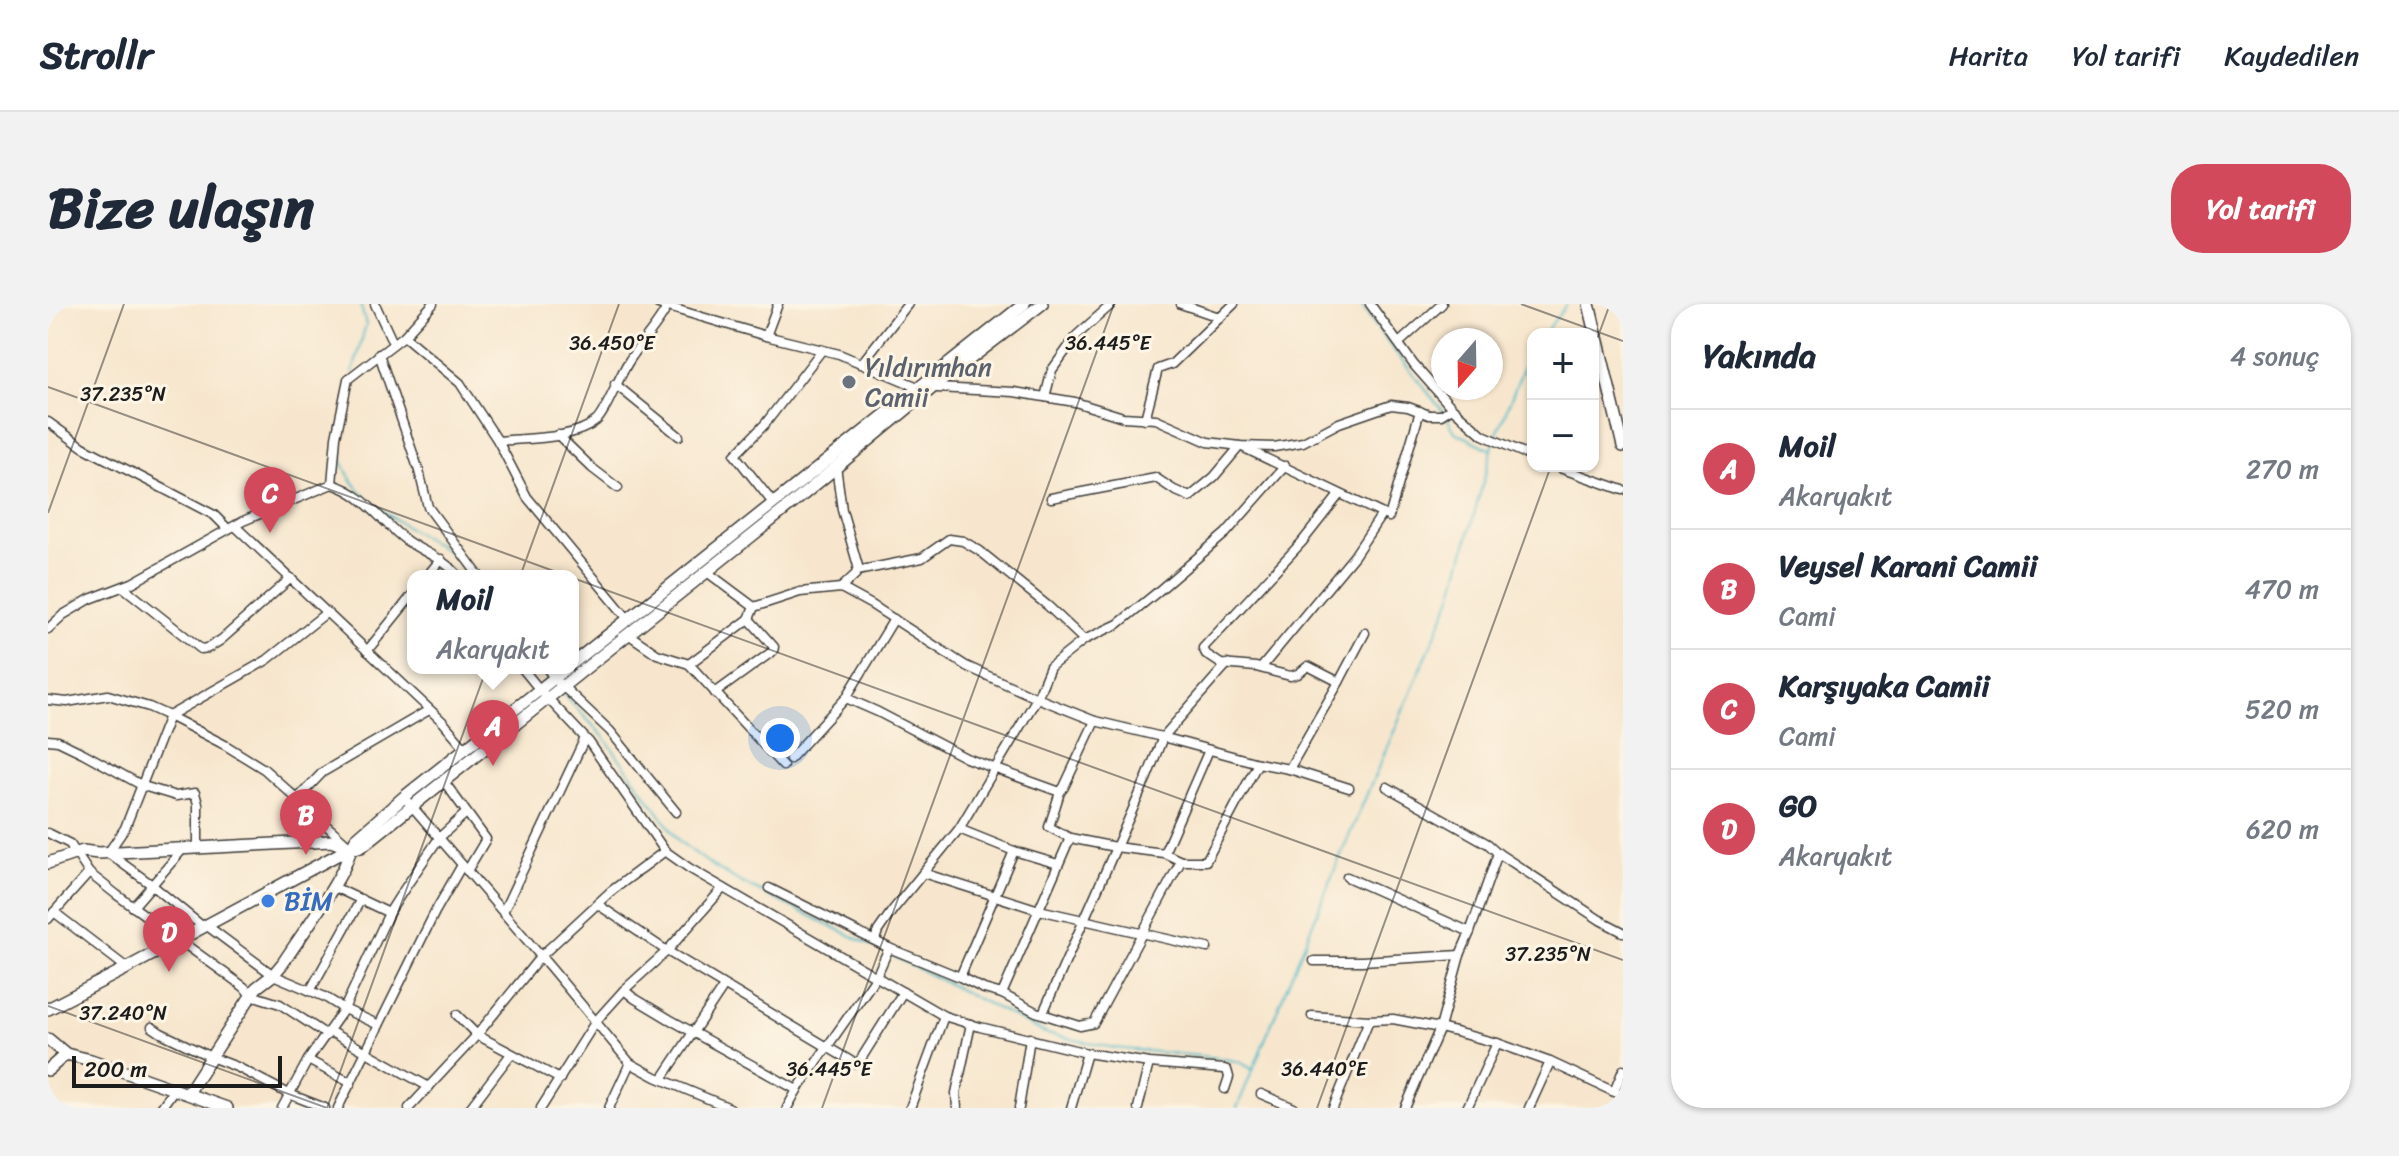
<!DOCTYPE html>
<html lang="tr">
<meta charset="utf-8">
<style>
body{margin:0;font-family:Sriracha,sans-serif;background:#f2f2f3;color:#1f2937}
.controls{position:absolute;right:24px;top:24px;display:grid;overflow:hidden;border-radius:16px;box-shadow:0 2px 6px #0004}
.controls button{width:72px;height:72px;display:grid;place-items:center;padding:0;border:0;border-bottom:2px solid #e0e1e3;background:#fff;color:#1f2937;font:40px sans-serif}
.compass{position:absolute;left:1383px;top:24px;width:72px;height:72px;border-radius:50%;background:#fff;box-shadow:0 2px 6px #0004;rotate:200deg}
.scale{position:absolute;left:24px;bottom:20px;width:210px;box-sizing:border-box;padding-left:8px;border:4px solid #1c1c1c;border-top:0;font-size:22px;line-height:28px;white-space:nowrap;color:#1c1c1c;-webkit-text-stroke:6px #fcf5e5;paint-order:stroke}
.you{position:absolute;left:732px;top:434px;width:28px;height:28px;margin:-20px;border:6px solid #fff;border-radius:50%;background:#1a73e8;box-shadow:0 0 0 12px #1a73e833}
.badge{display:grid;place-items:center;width:52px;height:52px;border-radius:50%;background:#d1495b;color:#fff;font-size:26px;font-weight:700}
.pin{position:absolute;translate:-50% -66px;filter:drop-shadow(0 2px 4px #0008)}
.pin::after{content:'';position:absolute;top:42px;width:28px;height:24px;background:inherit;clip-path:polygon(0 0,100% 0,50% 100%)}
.popup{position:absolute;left:359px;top:266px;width:172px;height:104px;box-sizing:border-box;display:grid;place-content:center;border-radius:16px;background:#fff;filter:drop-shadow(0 2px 6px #0005);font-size:26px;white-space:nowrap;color:#747a83}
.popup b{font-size:30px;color:#1f2937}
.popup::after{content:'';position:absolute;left:50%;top:100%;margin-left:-16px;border:16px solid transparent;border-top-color:#fff}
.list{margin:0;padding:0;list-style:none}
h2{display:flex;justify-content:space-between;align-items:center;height:104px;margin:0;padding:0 32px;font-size:34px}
h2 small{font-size:26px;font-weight:400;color:#747a83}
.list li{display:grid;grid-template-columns:52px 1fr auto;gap:24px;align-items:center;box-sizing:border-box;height:120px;padding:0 32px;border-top:2px solid #e0e1e3}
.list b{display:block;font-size:30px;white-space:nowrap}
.list p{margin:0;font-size:26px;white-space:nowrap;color:#747a83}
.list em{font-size:26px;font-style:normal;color:#747a83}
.map{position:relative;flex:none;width:1575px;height:804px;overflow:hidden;border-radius:32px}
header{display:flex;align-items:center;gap:48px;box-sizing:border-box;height:112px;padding:0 40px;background:#fff;border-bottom:2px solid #e0e1e3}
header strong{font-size:38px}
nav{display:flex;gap:44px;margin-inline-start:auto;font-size:28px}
.intro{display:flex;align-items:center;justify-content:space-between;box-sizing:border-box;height:192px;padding:0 48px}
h1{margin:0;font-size:56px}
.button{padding:20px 36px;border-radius:32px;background:#d1495b;color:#fff;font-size:28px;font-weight:700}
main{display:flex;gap:48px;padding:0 48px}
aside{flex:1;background:#fff;border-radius:32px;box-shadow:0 2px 6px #0004}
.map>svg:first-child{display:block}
</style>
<header>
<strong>Strollr</strong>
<nav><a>Harita</a><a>Yol tarifi</a><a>Kaydedilen</a></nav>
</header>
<div class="intro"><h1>Bize ulaşın</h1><a class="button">Yol tarifi</a></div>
<main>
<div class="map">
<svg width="1575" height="804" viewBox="0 0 1575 804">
<rect width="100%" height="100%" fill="#fcf5e5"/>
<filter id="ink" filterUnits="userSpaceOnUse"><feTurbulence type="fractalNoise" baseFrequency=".0125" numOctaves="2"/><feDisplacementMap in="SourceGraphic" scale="16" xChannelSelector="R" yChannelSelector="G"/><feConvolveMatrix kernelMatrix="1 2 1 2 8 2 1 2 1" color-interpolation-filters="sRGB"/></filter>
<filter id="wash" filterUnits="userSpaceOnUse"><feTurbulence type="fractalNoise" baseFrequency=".006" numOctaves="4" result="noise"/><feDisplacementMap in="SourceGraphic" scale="32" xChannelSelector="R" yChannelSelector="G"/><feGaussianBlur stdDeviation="1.8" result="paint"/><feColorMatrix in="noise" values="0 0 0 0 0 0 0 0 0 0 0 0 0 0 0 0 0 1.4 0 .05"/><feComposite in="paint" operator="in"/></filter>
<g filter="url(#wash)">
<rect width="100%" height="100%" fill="#f7e6cd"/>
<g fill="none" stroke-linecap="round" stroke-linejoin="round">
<g stroke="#4cb8c7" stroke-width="2">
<polyline points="1312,0 1337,35 1394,106"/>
<polyline points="1496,30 1519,0"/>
<polyline points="305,68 318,20 312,0"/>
<path d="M304,74C301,95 290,137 294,155C304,197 368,228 401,248L408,254L420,272"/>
<polyline points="1398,112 1407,128 1442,145"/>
<polyline points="1448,132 1480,52 1485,45"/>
<polyline points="490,364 500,375"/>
<polyline points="513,388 556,433 632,538 663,561 694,579 837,648"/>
<polyline points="843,651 999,730 1066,744 1173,754 1191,758 1206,766"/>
<polyline points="1189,804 1292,553 1404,292 1446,138"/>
</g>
</g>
</g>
<g filter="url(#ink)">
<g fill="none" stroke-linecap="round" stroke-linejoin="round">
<g stroke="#3d3a37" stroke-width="11">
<g id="street">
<polyline points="327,0 345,39"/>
<polyline points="610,0 718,32 791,50 870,83 966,88 1027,98 1075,113 1108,115 1160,138 1192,142 1226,143 1255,138 1291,119 1343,101 1360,103 1381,111 1393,111 1404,104"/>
<polyline points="1133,0 1171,13"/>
<polyline points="1322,0 1366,61 1404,104 1435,131 1485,153"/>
<polyline points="356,32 412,79 450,137 479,193 580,315"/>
<polyline points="718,32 730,0"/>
<polyline points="1351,39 1394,0"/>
<polyline points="331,50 371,167 380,203 431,272"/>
<polyline points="813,60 860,0"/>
<polyline points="567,80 631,132"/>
<polyline points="997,93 1004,66 1029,31 1064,0"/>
<polyline points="1097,115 1110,65 1124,60 1186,0"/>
<polyline points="0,118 35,143 166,211 180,225"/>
<polyline points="510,131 544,164 570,184"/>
<path d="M450,137C478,134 525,136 548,117C557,110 572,70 581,57C593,38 611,21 620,1"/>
<polyline points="788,162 794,206 810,262 808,270 793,284"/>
<polyline points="1506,162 1575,186"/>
<polyline points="284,180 288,133 300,75 356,32 385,0"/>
<polyline points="1003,194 1108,174 1126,186 1142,193 1166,173 1192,142 1341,213 1372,107"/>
<polyline points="725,199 687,151 717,120 774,46"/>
<polyline points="187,222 395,418 418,445"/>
<polyline points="809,267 874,254 901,235 915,237 932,247 1000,302 1036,336"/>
<polyline points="659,268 706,303"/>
<polyline points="379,272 393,255"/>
<polyline points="75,283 153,345 160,344 173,336 243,274"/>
<path d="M0,325L15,311L42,295L84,279L195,217L284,180C316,189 333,218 359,237C377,249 396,255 411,272"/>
<polyline points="580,330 609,350 641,360 735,462"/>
<polyline points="319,347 365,290"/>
<polyline points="641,360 701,315 706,303 752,288 793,284 824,301 918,362 989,394 1047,417 1118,434 1210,459 1241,465 1301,484"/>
<polyline points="474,364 492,386 541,438 617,547 641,564 896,712 932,723 1039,749 1101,759 1176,765 1179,766 1181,773 1177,785"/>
<polyline points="499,364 506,374 562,427 628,508"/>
<polyline points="1213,364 1306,252 1334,210"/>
<polyline points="1291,378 1260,362 1250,370 1242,372 1208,363 1173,360 1158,350 1155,344 1254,238 1291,191"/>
<polyline points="667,389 725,347 726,343 701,315"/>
<polyline points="798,394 830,408 918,454 1012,488"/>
<polyline points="0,396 19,398 60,391 101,403 121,412 177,441 216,465 299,540"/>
<polyline points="1047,417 1016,483 1012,488 1001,523 1022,534 1067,543 1116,549 1133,557 1158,557 1210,459"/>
<polyline points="0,436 10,437 35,449 95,482 128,492 147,489 150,500 150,544"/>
<polyline points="742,455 798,394 846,315"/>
<polyline points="1241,465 1291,378 1317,329"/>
<polyline points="395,476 438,535 419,567"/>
<polyline points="1339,483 1440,540 1450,549 1552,616 1575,628"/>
<polyline points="356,493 502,663 582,759 608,773 682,804"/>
<polyline points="249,495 275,468 381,406"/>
<polyline points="911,525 966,547 1010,560"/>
<polyline points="0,529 22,540 41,569 69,591 196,683 203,691 232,700 279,731"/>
<polyline points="1116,549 1161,446"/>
<polyline points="875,569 991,606 1159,644"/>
<polyline points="1299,573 1422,628 1450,549"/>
<polyline points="286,583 341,609"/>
<polyline points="721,584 841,644 912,673 936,685 954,690 988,708 1032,722 1046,719 1133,557"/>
<polyline points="549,600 619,647 806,759 811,758 855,688"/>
<polyline points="85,603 135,545"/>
<polyline points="6,608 79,664"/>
<polyline points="455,608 537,434"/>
<polyline points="0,615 41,569"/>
<polyline points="158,621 225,671 277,693 296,705 331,721"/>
<polyline points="154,622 104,581 60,549 77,524 121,412 219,356 278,309"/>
<polyline points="827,636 830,627 844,607 911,525 989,394 1002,363 1036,336 1070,320 1107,290 1178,229 1237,162"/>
<polyline points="1266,657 1314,657 1412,651"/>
<polyline points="912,673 966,547"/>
<polyline points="576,686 586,694 621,715 749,786"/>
<polyline points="262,687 313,595"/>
<polyline points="954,690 1022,534"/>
<polyline points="995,709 1099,473 1115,433 1179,360"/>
<polyline points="409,711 429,731 512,775"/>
<polyline points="1264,712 1321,716 1345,715 1392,724 1449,739 1502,758 1575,792"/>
<polyline points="104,723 113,729 163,753 189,763 241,790 277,804"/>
<polyline points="281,727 381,783"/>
<polyline points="260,756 303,779"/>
<polyline points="614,775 676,682"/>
<polyline points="1566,788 1575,766"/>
<polyline points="1213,790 1246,804"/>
<polyline points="113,804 127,784"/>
<polyline points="234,804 260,756 296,705 341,609 353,590 391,534 418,509"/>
<polyline points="290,804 387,608 414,561"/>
<polyline points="361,804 429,731 493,652 562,588 617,547"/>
<polyline points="422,804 463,750"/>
<polyline points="493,804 548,717 576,686 619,647 675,584"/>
<polyline points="561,804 582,759"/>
<polyline points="739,804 749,786 828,673 841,644"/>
<polyline points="862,804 896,712"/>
<polyline points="909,804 908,789 923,720"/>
<polyline points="971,804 982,734"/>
<polyline points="1023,804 1039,749"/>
<polyline points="1090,804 1101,759"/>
<polyline points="1285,804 1321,716"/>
<polyline points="1357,804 1392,724 1412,651 1422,628"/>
<polyline points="1419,804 1449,739"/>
<polyline points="1481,804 1502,758"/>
</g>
</g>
<g stroke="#3d3a37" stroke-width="14">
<g id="secondary">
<polyline points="1541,0 1575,142"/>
<polyline points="525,359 976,0"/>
<polyline points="0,559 35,547 50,549 283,537 302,544"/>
<polyline points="0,705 79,664 302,544 313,543 745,199 884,84 994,0"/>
<polyline points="0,735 18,750 43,756 179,804"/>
<polyline points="0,766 18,750"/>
<path d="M140,789L208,684L225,671L235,659C254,630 276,601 293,569C300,558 301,546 308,535L356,493L519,364"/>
</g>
</g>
<use href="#street" stroke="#fff" stroke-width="8"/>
<use href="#secondary" stroke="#fff" stroke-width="11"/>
</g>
</g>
<path fill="none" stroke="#1c1c1c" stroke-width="2" stroke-opacity="0.45" d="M1473,0L1575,37M1545,46L1562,0M0,83L1575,656M0,209L76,0M0,702L279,804M279,804L571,0M774,804L1066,0M1269,804L1503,162"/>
<circle fill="#6b7280" stroke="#fcf5e5" stroke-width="3" cx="801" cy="78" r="8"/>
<circle fill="#3f7fe0" stroke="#fcf5e5" stroke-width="3" cx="220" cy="597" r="8"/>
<g text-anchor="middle" stroke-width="6" stroke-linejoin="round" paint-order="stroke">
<g font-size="26" fill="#5b616d" stroke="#fcf5e5" text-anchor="start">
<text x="817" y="72">Yıldırımhan<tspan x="817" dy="30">Camii</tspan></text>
</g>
<g font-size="26" fill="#366cbe" stroke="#fcf5e5" text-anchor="start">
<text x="236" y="606">BİM</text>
</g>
</g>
<g font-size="20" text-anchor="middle" fill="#1c1c1c" stroke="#fcf5e5" stroke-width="6" stroke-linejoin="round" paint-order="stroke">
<text x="564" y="46">36.450°E</text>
<text x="1060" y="46">36.445°E</text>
<text x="75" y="97">37.235°N</text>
<text x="1500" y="657">37.235°N</text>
<text x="75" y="716">37.240°N</text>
<text x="781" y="772">36.445°E</text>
<text x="1276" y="772">36.440°E</text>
</g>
</svg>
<div class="controls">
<button>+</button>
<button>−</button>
</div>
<svg class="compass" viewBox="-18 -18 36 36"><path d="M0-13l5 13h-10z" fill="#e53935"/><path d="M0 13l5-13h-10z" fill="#747a83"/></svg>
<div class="scale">200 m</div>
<div class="you"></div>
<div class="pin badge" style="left:445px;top:462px">A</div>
<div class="popup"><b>Moil</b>Akaryakıt</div>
<div class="pin badge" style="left:258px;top:551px">B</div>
<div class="pin badge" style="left:222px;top:229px">C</div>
<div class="pin badge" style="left:121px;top:668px">D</div>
</div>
<aside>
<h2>Yakında<small>4 sonuç</small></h2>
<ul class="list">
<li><span class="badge">A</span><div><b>Moil</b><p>Akaryakıt</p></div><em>270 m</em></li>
<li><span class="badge">B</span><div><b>Veysel Karani Camii</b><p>Cami</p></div><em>470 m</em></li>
<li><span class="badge">C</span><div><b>Karşıyaka Camii</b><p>Cami</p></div><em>520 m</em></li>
<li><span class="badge">D</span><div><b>GO</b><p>Akaryakıt</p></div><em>620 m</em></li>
</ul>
</aside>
</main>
